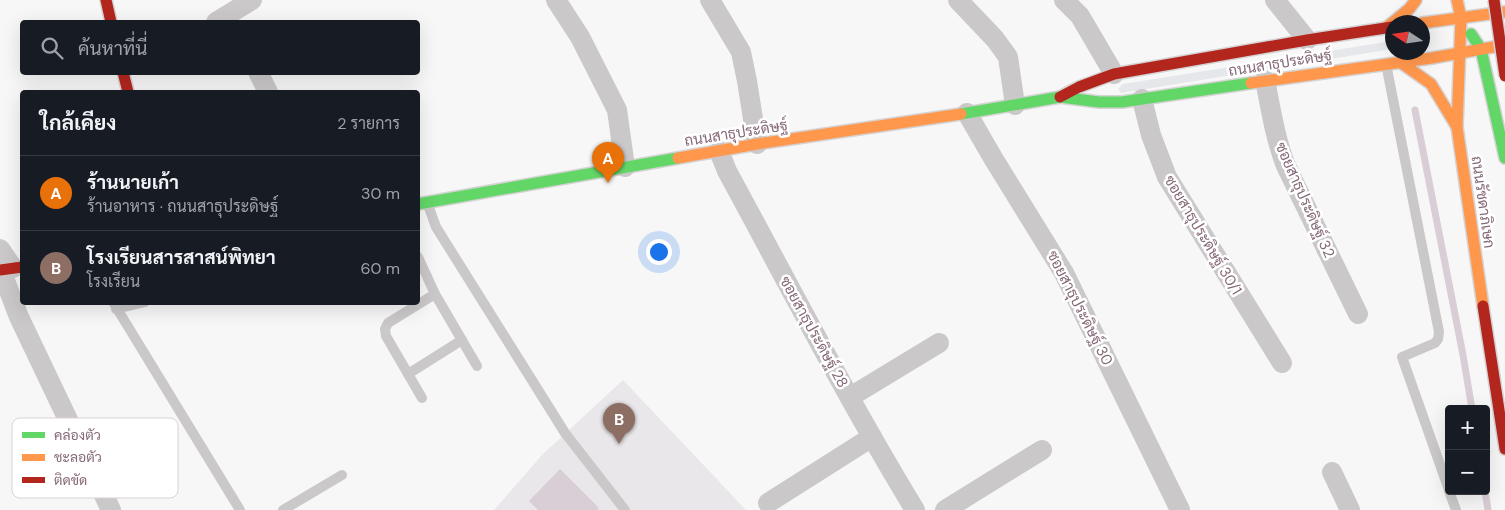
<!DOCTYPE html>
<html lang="th">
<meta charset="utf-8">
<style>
body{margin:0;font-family:"DM Sans",Sarabun,sans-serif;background:#242831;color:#f1f3f6}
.controls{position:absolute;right:15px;bottom:15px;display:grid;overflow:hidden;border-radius:5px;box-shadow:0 5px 20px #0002}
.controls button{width:45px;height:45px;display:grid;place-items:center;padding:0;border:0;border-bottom:1px solid #363941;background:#171b24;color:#f1f3f6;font:25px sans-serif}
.compass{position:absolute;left:1385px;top:15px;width:45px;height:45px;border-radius:50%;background:#171b24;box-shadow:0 5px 20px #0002;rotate:282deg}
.you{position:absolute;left:658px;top:251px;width:18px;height:18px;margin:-12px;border:4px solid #fff;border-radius:50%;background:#1a73e8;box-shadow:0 0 0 8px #1a73e833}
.badge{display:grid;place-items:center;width:32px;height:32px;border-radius:50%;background:#db2777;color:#fff;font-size:16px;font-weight:700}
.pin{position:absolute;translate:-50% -41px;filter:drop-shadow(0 1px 2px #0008)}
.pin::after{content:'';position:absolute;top:26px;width:18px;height:15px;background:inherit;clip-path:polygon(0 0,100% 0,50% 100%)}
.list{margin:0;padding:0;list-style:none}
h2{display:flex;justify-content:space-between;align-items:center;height:65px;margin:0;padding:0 20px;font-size:21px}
h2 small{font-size:16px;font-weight:400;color:#9ea1a6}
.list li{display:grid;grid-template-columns:32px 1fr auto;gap:15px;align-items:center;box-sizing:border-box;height:75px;padding:0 20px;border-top:1px solid #363941}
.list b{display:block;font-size:19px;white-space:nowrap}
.list p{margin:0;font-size:16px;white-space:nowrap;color:#9ea1a6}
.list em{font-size:16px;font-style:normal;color:#9ea1a6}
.icon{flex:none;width:28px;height:28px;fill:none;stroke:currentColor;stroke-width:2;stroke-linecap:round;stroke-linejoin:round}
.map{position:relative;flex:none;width:1505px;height:510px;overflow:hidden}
.search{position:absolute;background:#171b24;box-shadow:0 5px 20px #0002;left:20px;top:20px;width:400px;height:55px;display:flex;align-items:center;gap:12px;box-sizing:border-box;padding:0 18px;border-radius:5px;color:#9ea1a6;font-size:19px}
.panel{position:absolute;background:#171b24;box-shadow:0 5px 20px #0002;left:20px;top:90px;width:400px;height:215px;border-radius:5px}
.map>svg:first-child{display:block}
</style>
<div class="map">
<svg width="1505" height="510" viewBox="0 0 1505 510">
<rect width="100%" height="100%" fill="#f7f7f7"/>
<polygon fill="#e9e7e9" points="623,380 746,510 494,510 543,454"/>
<polygon fill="#e5e7ea" points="1392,41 1392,49 1121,93 1118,89 1123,84"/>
<polygon fill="#d9ced5" points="560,469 599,508 597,510 538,510 529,501"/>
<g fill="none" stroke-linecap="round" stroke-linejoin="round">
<g stroke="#d9ced5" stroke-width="7">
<polyline points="1415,110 1463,355 1472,409"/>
<polyline points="1485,491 1488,510"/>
</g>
<g stroke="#d5d3d4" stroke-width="14">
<g id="fast">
<polyline points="1471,34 1481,49 1505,158"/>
<polyline points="961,114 1060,97 1099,102 1122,102 1251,83"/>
<polyline points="418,204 678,158"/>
</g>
</g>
<g stroke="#d5d3d4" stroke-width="14">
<g id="slow">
<polyline points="1457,0 1461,18 1457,127 1483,306"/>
<polyline points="1422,23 1505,12"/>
<polyline points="1386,28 1409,9 1416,0"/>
<polyline points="1400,62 1431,84 1457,127"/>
<polyline points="1251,83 1432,58 1505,45"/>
<polyline points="678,158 757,144 961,114"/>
</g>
</g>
<g stroke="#d5d3d4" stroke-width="14">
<g id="jam">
<polyline points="106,0 111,22"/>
<polyline points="123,72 128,92"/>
<polyline points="1060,97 1079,87 1114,74 1307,40 1392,27"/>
<polyline points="0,270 22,267"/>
<polyline points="1483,306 1505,449"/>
</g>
</g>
<g stroke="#cac8c9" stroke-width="10">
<polyline points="1386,64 1439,332 1438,339 1435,343 1402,357 1449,490"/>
<polyline points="428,205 436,227 565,433 625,510"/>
<polyline points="418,257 435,294 388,323 385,329 386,336 422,398"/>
<polyline points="435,294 477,366"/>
<polyline points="113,302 240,510"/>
<polyline points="116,309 145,302"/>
<polyline points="408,374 462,340"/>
<polyline points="1449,491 1456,510"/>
<polyline points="283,510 342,475"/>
</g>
<g stroke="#cac8c9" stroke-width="20">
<polyline points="556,0 580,37 617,110 625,167"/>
<polyline points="710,0 741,52 747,81 757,144"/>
<polyline points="958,0 995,39 1008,57 1015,105"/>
<polyline points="1064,0 1080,16 1114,74"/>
<polyline points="1275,0 1307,40"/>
<polyline points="216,22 252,0"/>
<polyline points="258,72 268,92"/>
<path d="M1265,80C1271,110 1275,138 1286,166L1358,314"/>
<polyline points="1142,99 1151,135 1167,177 1282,363"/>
<polyline points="967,113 993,158 1064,273 1180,510"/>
<path d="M719,151L727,171C789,285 848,400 915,510"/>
<polyline points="0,249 13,268"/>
<polyline points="1,270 19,317 111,510"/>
<polyline points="850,397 939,343"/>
<polyline points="1332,472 1350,510"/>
<polyline points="768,503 872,437"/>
<polyline points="945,510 1042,450"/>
</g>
<use href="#fast" stroke="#63d668" stroke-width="11"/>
<use href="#slow" stroke="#ff974d" stroke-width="11"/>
<use href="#jam" stroke="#b3261e" stroke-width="11"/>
<g stroke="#d5d3d4" stroke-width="14" stroke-linecap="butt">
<polyline id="jam-bridge" points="1494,0 1505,76"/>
</g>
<use href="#jam-bridge" stroke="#b3261e" stroke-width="11"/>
</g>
<g text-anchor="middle" stroke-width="5" stroke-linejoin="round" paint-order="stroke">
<g font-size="15" fill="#856978" stroke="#fff">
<text transform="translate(1280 63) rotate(-9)" y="5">ถนนสาธุประดิษฐ์</text>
<text transform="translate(736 133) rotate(-9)" y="5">ถนนสาธุประดิษฐ์</text>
<text transform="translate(1305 200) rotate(66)" y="5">ซอยสาธุประดิษฐ์ 32</text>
<text transform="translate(1483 202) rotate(82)" y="5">ถนนรัชดาภิเษก</text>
<text transform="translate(1203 235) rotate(59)" y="5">ซอยสาธุประดิษฐ์ 30/1</text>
<text transform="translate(1080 308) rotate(63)" y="5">ซอยสาธุประดิษฐ์ 30</text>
<text transform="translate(814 332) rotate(61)" y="5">ซอยสาธุประดิษฐ์ 28</text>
</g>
</g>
<rect x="12" y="418" width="166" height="80" rx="8" fill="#fff" stroke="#dad2d6" stroke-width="1"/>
<rect x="22" y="432" width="23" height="6" fill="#63d668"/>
<rect x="22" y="454" width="23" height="7" fill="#ff974d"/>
<rect x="22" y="477" width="23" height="6" fill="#b3261e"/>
<g font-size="14" fill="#856978">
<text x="54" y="440">คล่องตัว</text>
<text x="54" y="462">ชะลอตัว</text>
<text x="54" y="485">ติดขัด</text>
</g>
</svg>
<div class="controls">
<button>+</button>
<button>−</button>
</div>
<svg class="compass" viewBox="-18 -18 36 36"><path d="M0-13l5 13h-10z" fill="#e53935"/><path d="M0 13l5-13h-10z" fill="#9ea1a6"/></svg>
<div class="you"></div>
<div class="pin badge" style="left:608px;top:183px;background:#e8710a">A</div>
<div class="pin badge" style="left:619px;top:444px;background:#8d6e63">B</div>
<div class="search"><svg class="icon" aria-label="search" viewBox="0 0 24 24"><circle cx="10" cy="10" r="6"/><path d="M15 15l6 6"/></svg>ค้นหาที่นี่</div>
<section class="panel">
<h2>ใกล้เคียง<small>2 รายการ</small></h2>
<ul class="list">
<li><span class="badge" style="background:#e8710a">A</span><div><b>ร้านนายเก้า</b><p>ร้านอาหาร · ถนนสาธุประดิษฐ์</p></div><em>30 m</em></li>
<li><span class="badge" style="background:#8d6e63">B</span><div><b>โรงเรียนสารสาสน์พิทยา</b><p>โรงเรียน</p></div><em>60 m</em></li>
</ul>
</section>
</div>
